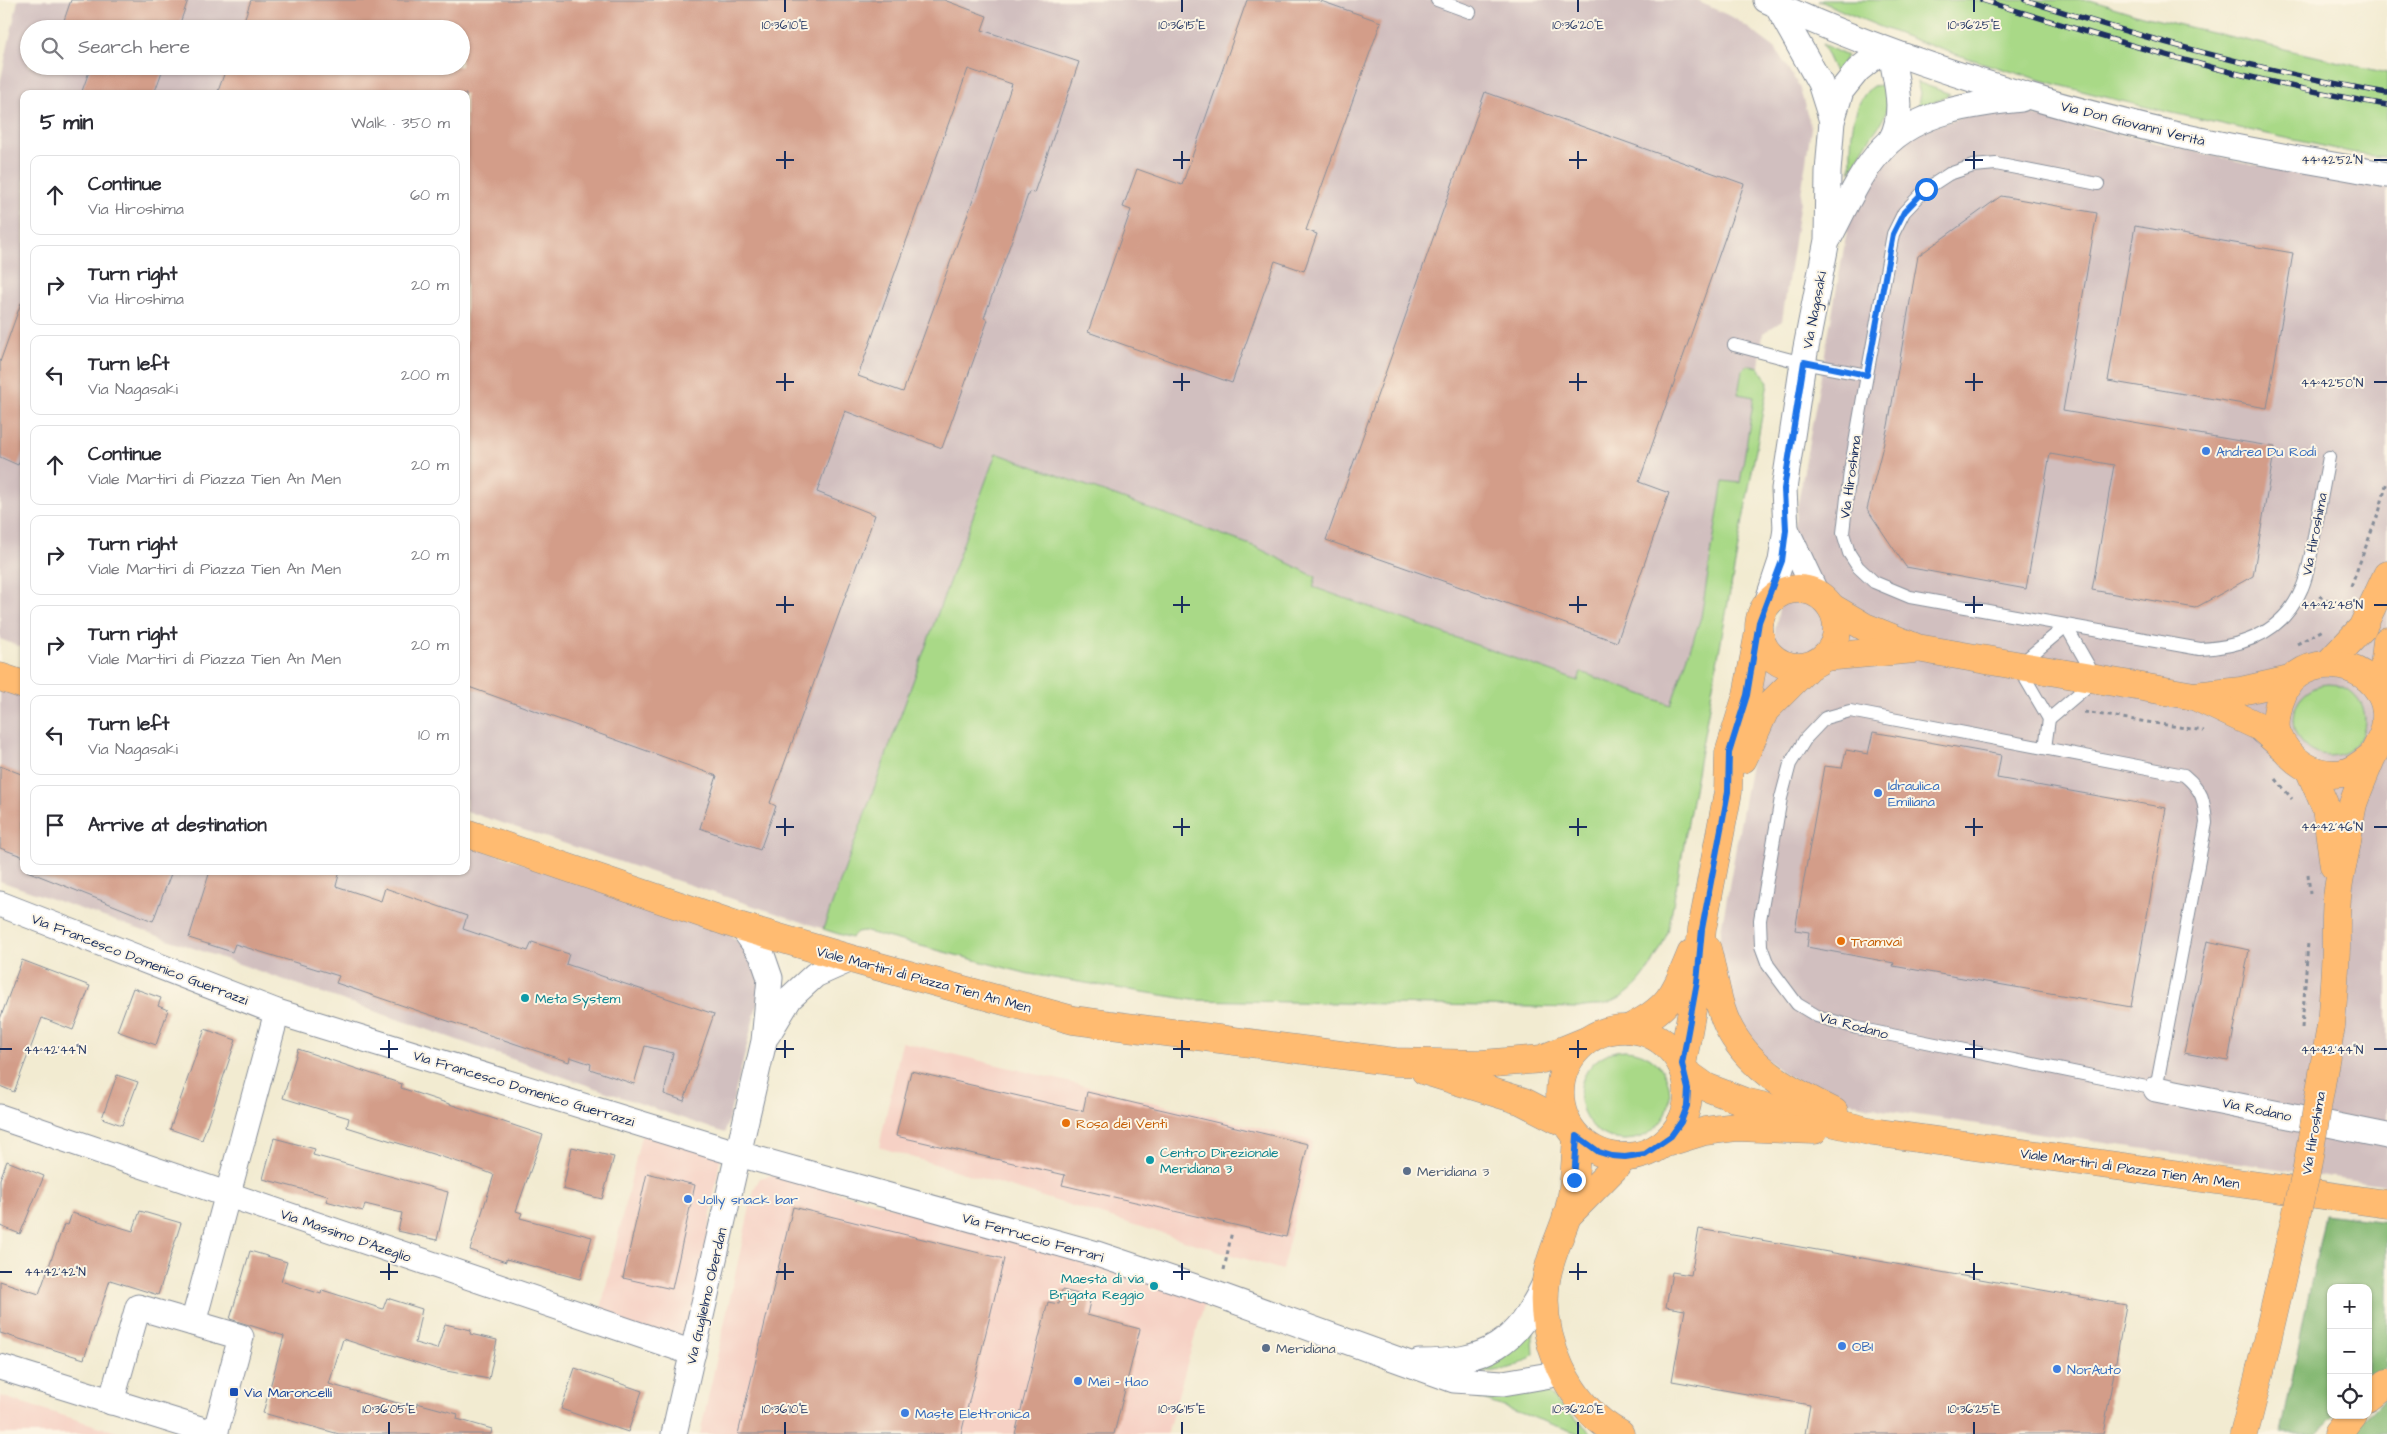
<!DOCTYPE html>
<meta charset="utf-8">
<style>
body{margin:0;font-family:"Architects Daughter",sans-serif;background:#f2f2f3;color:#2b2b33}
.controls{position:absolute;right:15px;bottom:15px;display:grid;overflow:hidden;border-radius:10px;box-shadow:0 1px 4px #0004}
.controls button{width:45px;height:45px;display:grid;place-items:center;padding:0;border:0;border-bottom:1px solid #e1e1e2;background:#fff;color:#2b2b33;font:25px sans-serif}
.stop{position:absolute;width:15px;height:15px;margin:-11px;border:4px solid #1a73e8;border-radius:50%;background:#fff}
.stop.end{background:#1a73e8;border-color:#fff;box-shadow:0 1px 5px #0008}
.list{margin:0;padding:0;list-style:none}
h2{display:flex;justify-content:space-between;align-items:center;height:65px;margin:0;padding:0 20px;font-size:21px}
h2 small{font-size:16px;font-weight:400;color:#7c7c81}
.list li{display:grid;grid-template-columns:32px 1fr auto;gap:15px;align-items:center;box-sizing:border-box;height:80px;margin:0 10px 10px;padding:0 10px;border:1px solid #e1e1e2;border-radius:10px}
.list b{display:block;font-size:19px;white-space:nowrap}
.list p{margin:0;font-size:16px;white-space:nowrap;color:#7c7c81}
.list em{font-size:16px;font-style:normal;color:#7c7c81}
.icon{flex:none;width:28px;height:28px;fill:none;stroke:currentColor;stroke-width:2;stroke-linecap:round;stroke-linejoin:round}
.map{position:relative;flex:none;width:2387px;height:1434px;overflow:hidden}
.search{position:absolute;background:#fff;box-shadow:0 1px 4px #0004;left:20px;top:20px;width:450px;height:55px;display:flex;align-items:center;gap:12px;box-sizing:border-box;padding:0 18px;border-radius:28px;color:#7c7c81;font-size:19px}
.panel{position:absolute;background:#fff;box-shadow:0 1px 4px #0004;left:20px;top:90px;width:450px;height:785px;border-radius:10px}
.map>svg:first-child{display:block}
</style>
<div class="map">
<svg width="2387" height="1434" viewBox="0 0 2387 1434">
<rect width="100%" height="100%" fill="#fcf5e5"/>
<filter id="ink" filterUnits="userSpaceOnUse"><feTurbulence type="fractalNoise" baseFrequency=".02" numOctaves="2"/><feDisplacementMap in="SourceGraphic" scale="10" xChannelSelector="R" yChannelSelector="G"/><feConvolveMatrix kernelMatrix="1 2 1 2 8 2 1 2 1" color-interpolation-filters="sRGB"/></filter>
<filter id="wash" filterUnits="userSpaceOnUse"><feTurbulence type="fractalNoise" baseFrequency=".0096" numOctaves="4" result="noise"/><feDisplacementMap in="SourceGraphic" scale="20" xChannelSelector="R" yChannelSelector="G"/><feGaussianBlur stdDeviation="1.12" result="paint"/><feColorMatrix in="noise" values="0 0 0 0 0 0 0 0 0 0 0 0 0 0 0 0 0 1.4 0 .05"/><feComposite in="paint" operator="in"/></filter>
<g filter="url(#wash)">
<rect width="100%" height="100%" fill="#f2ebd1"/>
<g fill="#f6d1c5">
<polygon points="902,1042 1313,1141 1282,1270 879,1147"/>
<polygon points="642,1132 721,1154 689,1346 599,1317"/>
<polygon points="772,1175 1036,1245 1205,1301 1167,1434 700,1434 754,1189 760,1178"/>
<polygon points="0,1396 123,1434 0,1434"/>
</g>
<g fill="#d1bfbf" fill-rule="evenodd">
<path d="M18,0H1695L1736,19L1775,48L1799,86L1811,128L1782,321L1763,333L1759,367L1768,383L1668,932L1651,968L1631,990L1609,1003L1578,1008L1193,1000L1029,974L863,931L857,932L851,938L466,811V94H24V648L0,639V83ZM29,29H461V66H29Z"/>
<polygon points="1997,107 2251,164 2387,187 2387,1185 1883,1110 1830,1097 1787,1076 1756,1051 1736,1020 1722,975 1720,936 1849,220 1889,153 1920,130"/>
<polygon points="0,688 24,696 24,871 466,871 466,844 726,931 755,958 762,985 725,1133 0,881"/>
</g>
<g fill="#a9d987" stroke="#628472">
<path d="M1818,0H2090L2142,16L2387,73V157L2364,155C2179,114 1990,80 1818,0Z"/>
<polygon points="1822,44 1847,56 1835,72"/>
<polygon points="1917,82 1950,94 1917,110 1920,93"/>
<path d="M1882,85C1897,108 1879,125 1866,144C1860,153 1856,162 1851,172C1851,144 1849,104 1873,86Z"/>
<path d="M1748,365L1759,367L1768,383L1668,932C1655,960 1641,992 1609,1003C1600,1006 1588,1006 1578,1008L1193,1000L1029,974L863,931L857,932L851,938L823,929L996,453L1256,547L1316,577L1313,587L1578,681L1581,672L1671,705L1701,617L1723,481L1740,483L1754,397L1738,394L1742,370Z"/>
<circle cx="2329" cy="720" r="36"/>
<circle cx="1625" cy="1095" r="45"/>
<path d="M1532,1325L1534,1354C1517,1371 1495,1371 1473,1373L1467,1366Z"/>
<polygon points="1506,1390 1545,1391 1593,1434 1580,1434 1469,1395"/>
</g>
<g fill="#86b974" stroke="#507469">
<polygon points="2325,1214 2387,1222 2387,1367 2368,1382 2368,1288 2331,1288 2331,1415 2336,1415 2317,1434 2281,1434"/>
<polygon points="2387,1396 2387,1434 2351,1434"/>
</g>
<g id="blocks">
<g fill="#d39d89" fill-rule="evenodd">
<polygon points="71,0 188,0 178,29 61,29"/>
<path d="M251,0H944L987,16L982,30L1079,62L1034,193L1029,192L984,318L988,320L942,448L845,411L817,492L875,515L770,803L776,806L760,850L700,828L717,776L466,686V94H217L227,66H461V29H241ZM968,69L1012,84L981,178L903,392L858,376Z"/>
<polygon points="1247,0 1318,0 1381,22 1306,230 1317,234 1304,271 1275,261 1232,383 1088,332 1131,210 1123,207 1137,169 1182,185"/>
<polygon points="91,66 164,66 154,94 81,94"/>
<polygon points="1485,92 1744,184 1639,482 1669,493 1617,642 1326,540"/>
<polygon points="2001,196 2097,213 2063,411 2275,447 2253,576 2195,608 2092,590 2114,465 2050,454 2026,589 1906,567 1867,509 1888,426 1918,256"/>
<polygon points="2135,226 2293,253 2267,408 2108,381"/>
<polygon points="21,303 24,303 24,449 18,465 0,457 0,362"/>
<polygon points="1873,732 2001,755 1997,778 2166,808 2131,1007 1893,966 1894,963 1807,947 1809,932 1795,930 1824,766 1842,768 1846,750 1868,754"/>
<polygon points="0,766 24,775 24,857 0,848"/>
<polygon points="27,871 172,871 153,921"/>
<polygon points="210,871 340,871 336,886 381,901 385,888 467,916 463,929 528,951 532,942 569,954 566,964 714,1014 684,1101 664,1094 673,1053 645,1046 634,1084 590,1069 591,1064 570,1057 569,1062 336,983 339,976 235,944 232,952 189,938"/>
<polygon points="2207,941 2249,950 2228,1061 2184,1053"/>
<polygon points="22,960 90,986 73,1030 42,1018 14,1092 0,1086 0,1019"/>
<polygon points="133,988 161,998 158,1006 168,1010 156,1045 117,1031"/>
<polygon points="205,1029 236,1040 202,1140 170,1129"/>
<polygon points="298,1049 402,1084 401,1088 543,1135 516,1211 522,1213 520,1218 592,1237 580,1279 506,1259 506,1262 470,1250 494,1175 477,1168 347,1127 349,1118 283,1098"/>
<polygon points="911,1071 1083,1111 1087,1092 1308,1144 1286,1237 1062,1185 1065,1175 896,1136"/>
<polygon points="117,1075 138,1082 122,1125 102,1118"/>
<polygon points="274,1138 315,1149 313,1155 448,1192 437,1240 398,1231 402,1213 365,1204 363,1211 326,1201 328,1196 263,1179"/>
<polygon points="572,1147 614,1157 602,1199 563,1189"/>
<polygon points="7,1161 44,1176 20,1234 0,1226 0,1179"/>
<polygon points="647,1173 695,1185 672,1289 623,1278"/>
<polygon points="793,1207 1004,1259 961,1434 738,1434"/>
<polygon points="140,1211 181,1223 158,1295 110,1280 84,1359 0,1333 0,1281 39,1294 64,1224 68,1225 72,1213 133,1231"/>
<polygon points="1699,1229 2126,1305 2103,1434 1805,1434 1810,1405 1672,1381 1685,1310 1666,1307 1672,1272 1691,1275"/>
<polygon points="250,1251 287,1262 281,1281 321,1294 322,1290 383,1309 387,1298 422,1309 415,1343 437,1349 445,1324 471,1330 470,1334 497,1340 489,1379 436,1369 343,1339 329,1384 416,1408 417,1403 458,1414 457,1419 492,1429 491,1434 339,1434 263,1413 284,1336 230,1319"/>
<polygon points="1062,1290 1091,1297 1087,1315 1140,1329 1114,1434 1015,1434 1048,1302 1059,1304"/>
<polygon points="575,1368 642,1391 628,1432 561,1409"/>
</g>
</g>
</g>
<g filter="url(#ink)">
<use href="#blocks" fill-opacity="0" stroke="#868d98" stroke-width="1"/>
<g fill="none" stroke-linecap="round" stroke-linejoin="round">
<g stroke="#868d98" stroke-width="14">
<g id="service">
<polyline points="1437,0 1470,12"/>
<path d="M1734,345L1803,363L1867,375L1850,471L1843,533L1849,553L1858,567L1874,582L1910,597L2200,649C2244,647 2284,632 2302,588C2309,572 2311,553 2314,536C2319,509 2324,483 2329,457"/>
<polyline points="1867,375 1893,234 1904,212 1926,189 1949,174 1973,166 1996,164 2098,184"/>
<path d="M1850,711L2184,775C2203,791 2204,799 2206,823L2156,1089L1857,1028L1817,1016L1797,1004L1768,965L1761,946L1760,920L1781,798L1790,764L1806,738L1825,718Z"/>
<polyline points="2049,719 2018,666 2066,626"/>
<polyline points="2049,719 2096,679 2066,626"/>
<polyline points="2045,748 2049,719"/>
</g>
</g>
<g stroke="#868d98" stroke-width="27">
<g id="minor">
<path d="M1766,0C1900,62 2043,104 2186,137C2252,152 2320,162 2387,175"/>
<polyline points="1776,4 1820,83 1832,121"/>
<path d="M1891,53C1896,83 1906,112 1891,140"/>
<path d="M1829,238C1845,208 1860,172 1884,147C1918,111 1974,104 2021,99"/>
<polyline points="1786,529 1816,593"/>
<polyline points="1767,603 1781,561 1786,529 1784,489 1803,363 1827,240 1828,172 1832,121 1841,91 1858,70 1883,50"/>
<polyline points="0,904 277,1012 739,1154 1097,1254 1213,1293 1454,1380 1503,1383 1562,1373"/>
<polyline points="768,1034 790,998 815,975 851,959"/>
<polyline points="2156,1089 2387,1136"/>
<polyline points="0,1117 693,1353"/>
<polyline points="193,1323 277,1012"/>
<path d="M1419,1362C1489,1362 1515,1345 1545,1283"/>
<polyline points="0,1367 216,1434"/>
<polyline points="111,1402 138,1307 241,1337 215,1434"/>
<polyline points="674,1434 764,1041 770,978 762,955 742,927"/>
</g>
</g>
<g stroke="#868d98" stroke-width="29">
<g id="primary">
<circle cx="1798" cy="628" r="39"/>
<polyline points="1831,607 1865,627 1917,648 2194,696 2241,691 2290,680"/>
<polyline points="1824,657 1915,649"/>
<polyline points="2328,664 2362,628 2387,575"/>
<polyline points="0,677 24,685"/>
<polyline points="2381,695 2387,641"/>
<polyline points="2194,696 2260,727 2285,749"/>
<polyline points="1743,759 1765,710 1809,666"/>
<polyline points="2309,769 2326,808 2334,866"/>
<polyline points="466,833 742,927 851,959 1073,1020 1395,1062 1482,1064 1542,1059 1586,1041"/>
<path d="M1707,949C1714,975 1717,1006 1730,1030C1753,1072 1794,1092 1834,1112"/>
<path d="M2331,1026C2333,999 2335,973 2336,947C2336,928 2335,908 2338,890C2340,874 2344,858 2347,842C2349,829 2350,816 2353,804C2358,789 2365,773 2371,759C2379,741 2387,734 2386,713C2383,668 2322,649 2291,680C2285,686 2282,696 2279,704C2277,712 2274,725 2277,733C2287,760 2314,778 2343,773C2354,771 2363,763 2372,756"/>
<circle cx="1624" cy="1093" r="64"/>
<path d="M1628,1029C1670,1008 1674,995 1691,954"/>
<polyline points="1682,1065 1697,982 1702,929 1728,792 1729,753 1747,695 1759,632"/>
<polyline points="1425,1071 1522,1101 1567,1124"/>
<polyline points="1685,1072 1706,1087 1745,1102 1873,1132 2387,1204"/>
<path d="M1577,1137C1575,1163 1575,1191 1567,1216C1560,1238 1549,1258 1546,1281C1538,1338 1568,1406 1620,1434"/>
<polyline points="1663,1144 1705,1131 1736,1127 1814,1130"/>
<polyline points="1567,1216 1625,1157"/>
<polyline points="2368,1398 2387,1383"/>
<polyline points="2244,1434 2260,1371"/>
<polyline points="2337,1434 2352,1415"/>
</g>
</g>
<g stroke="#868d98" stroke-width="3" stroke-dasharray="4 4" stroke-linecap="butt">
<polyline points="2351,586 2380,509 2387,481"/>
<polyline points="2319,596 2343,607"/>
<polyline points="2297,644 2323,630"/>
<polyline points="2084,712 2204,731"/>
<polyline points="2276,779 2292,799"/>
<polyline points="2308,874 2310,893"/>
<polyline points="2302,1028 2308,942"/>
<polyline points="1224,1270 1232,1231"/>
</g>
<use href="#service" stroke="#fff" stroke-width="12"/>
<use href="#minor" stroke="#fff" stroke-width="25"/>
<use href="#primary" stroke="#ffbb71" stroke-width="28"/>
<g stroke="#1b2f5e" stroke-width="5.5">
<g id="rail">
<path d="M1982,0C2116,42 2249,82 2387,105"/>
<path d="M2025,0C2144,38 2264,72 2387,93"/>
</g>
</g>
<use href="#rail" stroke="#fcf5e5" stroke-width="4" stroke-dasharray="11" stroke-linecap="butt"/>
<g stroke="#868d98" stroke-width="29" stroke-linecap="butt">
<polyline id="primary-bridge" points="2260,1371 2306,1173 2331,1026"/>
</g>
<use href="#primary-bridge" stroke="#ffbb71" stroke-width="28"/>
</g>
</g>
<g fill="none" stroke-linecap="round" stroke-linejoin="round" filter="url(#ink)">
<polyline stroke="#1a73e8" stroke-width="6" points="1574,1180 1577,1136 1599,1152 1612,1156 1625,1157 1645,1154 1671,1136 1681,1122 1687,1106 1688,1089 1682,1064 1697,982 1702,929 1728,792 1729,753 1747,695 1759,622 1782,561 1786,530 1784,489 1804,362 1867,375 1893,234 1904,212 1926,189"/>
</g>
<path fill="none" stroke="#1b2f5e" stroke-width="2" d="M785,0V12M1182,0V12M1578,0V12M1974,0V12M785,151V169M1182,151V169M1578,151V169M1974,151V169M776,160H794M1173,160H1190M1569,160H1587M1965,160H1983M2374,160H2387M785,373V391M1182,373V391M1578,373V391M1974,373V391M776,382H794M1173,382H1190M1569,382H1587M1965,382H1983M2374,382H2387M785,596V613M1182,596V613M1578,596V613M1974,596V613M776,605H794M1173,605H1190M1569,605H1587M1965,605H1983M2374,605H2387M785,818V836M1182,818V836M1578,818V836M1974,818V836M776,827H794M1173,827H1190M1569,827H1587M1965,827H1983M2374,827H2387M389,1040V1058M785,1040V1058M1182,1040V1058M1578,1040V1058M1974,1040V1058M0,1049H12M380,1049H398M776,1049H794M1173,1049H1190M1569,1049H1587M1965,1049H1983M2374,1049H2387M389,1263V1280M785,1263V1280M1182,1263V1280M1578,1263V1280M1974,1263V1280M0,1272H12M380,1272H398M776,1272H794M1173,1272H1190M1569,1272H1587M1965,1272H1983M389,1422V1434M785,1422V1434M1182,1422V1434M1578,1422V1434M1974,1422V1434"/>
<g fill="#3f7fe0" stroke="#fcf5e5" stroke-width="2">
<circle cx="2206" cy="451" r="5"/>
<circle cx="1878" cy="793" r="5"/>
<circle cx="688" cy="1199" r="5"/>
<circle cx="1842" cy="1346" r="5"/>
<circle cx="2057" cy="1369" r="5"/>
<circle cx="1078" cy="1381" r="5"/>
<circle cx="905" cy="1413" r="5"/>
</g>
<g fill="#e8710a" stroke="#fcf5e5" stroke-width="2">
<circle cx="1841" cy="941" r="5"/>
<circle cx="1066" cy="1123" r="5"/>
</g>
<g fill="#0f9aa8" stroke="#fcf5e5" stroke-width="2">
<circle cx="525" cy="998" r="5"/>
<circle cx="1150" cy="1160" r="5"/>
<circle cx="1154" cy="1286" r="5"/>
</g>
<g fill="#5c6f8a" stroke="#fcf5e5" stroke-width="2">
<circle cx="1407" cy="1171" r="5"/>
<circle cx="1266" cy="1348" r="5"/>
</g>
<rect fill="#1a4fb4" stroke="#fcf5e5" stroke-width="2" x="229" y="1387" width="10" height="10" rx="2.5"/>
<g text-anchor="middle" stroke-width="4" stroke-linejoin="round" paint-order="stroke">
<g font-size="14" fill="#1b2f5e" stroke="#fcf5e5">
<text transform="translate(2133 123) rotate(14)" y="5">Via Don Giovanni Verità</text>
<text transform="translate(1814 310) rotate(-79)" y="5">Via Nagasaki</text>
<text transform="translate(1850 477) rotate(-82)" y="5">Via Hiroshima</text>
<text transform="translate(2314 534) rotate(-79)" y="5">Via Hiroshima</text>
<text transform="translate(140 959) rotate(21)" y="5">Via Francesco Domenico Guerrazzi</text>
<text transform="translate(924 979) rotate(15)" y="5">Viale Martiri di Piazza Tien An Men</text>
<text transform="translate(1854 1025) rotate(15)" y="5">Via Rodano</text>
<text transform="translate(524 1088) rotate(17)" y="5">Via Francesco Domenico Guerrazzi</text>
<text transform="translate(2257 1109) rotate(12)" y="5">Via Rodano</text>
<text transform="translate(2313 1133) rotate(-80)" y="5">Via Hiroshima</text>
<text transform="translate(2130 1168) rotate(8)" y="5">Viale Martiri di Piazza Tien An Men</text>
<text transform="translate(346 1235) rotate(19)" y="5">Via Massimo D'Azeglio</text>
<text transform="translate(1033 1237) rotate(16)" y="5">Via Ferruccio Ferrari</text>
<text transform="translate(706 1296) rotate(-77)" y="5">Via Guglielmo Oberdan</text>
</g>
<g font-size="14" fill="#366cbe" stroke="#fcf5e5" text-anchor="start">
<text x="2216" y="456">Andrea Du Rodi</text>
<text x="1888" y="790">Idraulica<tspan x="1888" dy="16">Emiliana</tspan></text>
<text x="698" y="1204">Jolly snack bar</text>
<text x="1852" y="1351">OBI</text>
<text x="2067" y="1374">NorAuto</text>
<text x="1088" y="1386">Mei - Hao</text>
<text x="915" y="1418">Maste Elettronica</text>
</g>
<g font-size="14" fill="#c56008" stroke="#fcf5e5" text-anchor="start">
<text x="1851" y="946">Tramvai</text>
<text x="1076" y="1128">Rosa dei Venti</text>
</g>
<g font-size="14" fill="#0d838f" stroke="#fcf5e5" text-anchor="start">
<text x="535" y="1003">Meta System</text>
<text x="1160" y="1157">Centro Direzionale<tspan x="1160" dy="16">Meridiana 3</tspan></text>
<text x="1144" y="1283" text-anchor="end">Maestà di via<tspan x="1144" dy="16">Brigata Reggio</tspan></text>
</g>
<g font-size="14" fill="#4e5e75" stroke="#fcf5e5" text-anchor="start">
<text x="1417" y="1176">Meridiana 3</text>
<text x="1276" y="1353">Meridiana</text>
</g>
<g font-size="14" fill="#164399" stroke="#fcf5e5" text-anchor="start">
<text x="244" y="1397">Via Maroncelli</text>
</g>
</g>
<g font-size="12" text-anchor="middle" fill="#1b2f5e" stroke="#fcf5e5" stroke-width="4" stroke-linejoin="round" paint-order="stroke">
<text x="785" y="29">10°36'10"E</text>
<text x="1182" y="29">10°36'15"E</text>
<text x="1578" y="29">10°36'20"E</text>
<text x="1974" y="29">10°36'25"E</text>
<text x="2332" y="164">44°42'52"N</text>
<text x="2332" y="387">44°42'50"N</text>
<text x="2332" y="609">44°42'48"N</text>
<text x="2332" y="831">44°42'46"N</text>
<text x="55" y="1054">44°42'44"N</text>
<text x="2332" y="1054">44°42'44"N</text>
<text x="55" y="1276">44°42'42"N</text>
<text x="389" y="1413">10°36'05"E</text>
<text x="785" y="1413">10°36'10"E</text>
<text x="1182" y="1413">10°36'15"E</text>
<text x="1578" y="1413">10°36'20"E</text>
<text x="1974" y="1413">10°36'25"E</text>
</g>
</svg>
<div class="controls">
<button>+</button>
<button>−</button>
<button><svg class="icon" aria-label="locate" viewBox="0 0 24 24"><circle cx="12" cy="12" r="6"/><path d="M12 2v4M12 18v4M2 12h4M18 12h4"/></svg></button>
</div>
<div class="stop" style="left:1926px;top:189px"></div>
<div class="stop end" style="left:1574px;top:1180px"></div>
<div class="search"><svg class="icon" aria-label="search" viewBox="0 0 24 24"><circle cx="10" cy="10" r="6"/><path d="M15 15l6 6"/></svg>Search here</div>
<section class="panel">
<h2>5 min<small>Walk · 350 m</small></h2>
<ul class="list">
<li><svg class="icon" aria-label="ahead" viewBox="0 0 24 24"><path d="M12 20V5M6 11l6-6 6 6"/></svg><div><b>Continue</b><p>Via Hiroshima</p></div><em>60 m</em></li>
<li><svg class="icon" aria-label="right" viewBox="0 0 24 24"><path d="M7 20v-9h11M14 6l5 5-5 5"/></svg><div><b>Turn right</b><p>Via Hiroshima</p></div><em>20 m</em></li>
<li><svg class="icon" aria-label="left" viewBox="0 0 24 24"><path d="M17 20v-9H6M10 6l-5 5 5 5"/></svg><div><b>Turn left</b><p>Via Nagasaki</p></div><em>200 m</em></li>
<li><svg class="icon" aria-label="ahead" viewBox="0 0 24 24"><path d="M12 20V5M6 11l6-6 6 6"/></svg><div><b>Continue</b><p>Viale Martiri di Piazza Tien An Men</p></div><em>20 m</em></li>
<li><svg class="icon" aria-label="right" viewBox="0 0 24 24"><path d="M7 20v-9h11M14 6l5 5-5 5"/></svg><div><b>Turn right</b><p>Viale Martiri di Piazza Tien An Men</p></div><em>20 m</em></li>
<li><svg class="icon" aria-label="right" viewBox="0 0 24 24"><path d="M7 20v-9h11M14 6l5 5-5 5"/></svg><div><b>Turn right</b><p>Viale Martiri di Piazza Tien An Men</p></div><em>20 m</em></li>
<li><svg class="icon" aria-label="left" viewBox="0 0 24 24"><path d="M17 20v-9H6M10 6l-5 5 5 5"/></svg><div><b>Turn left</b><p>Via Nagasaki</p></div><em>10 m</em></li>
<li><svg class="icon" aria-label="arrive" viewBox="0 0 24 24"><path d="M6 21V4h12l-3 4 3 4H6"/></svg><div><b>Arrive at destination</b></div></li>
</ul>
</section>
</div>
